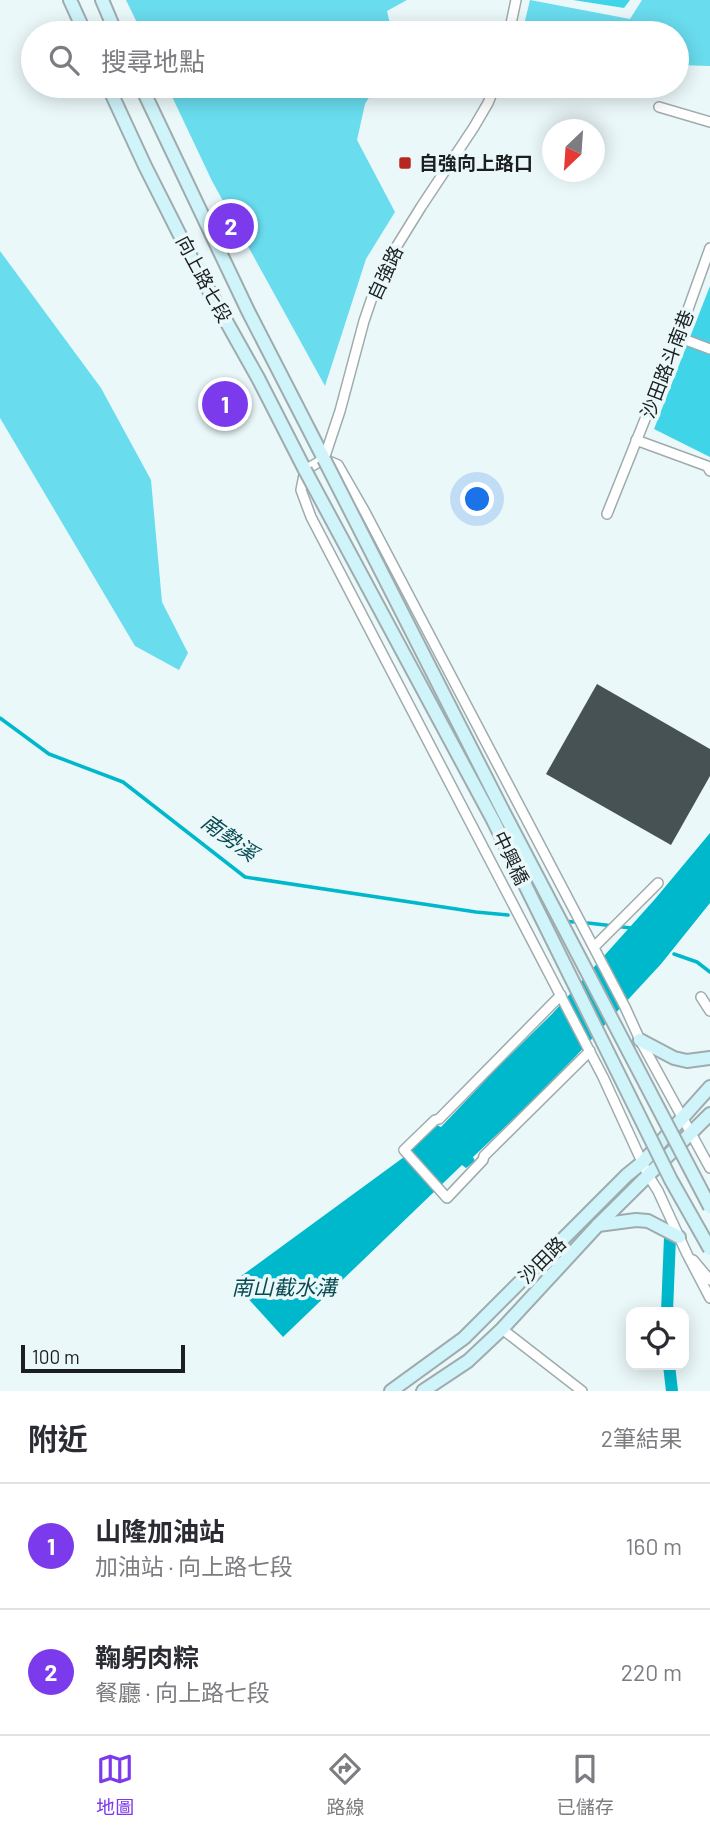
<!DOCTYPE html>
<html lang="zh-TW">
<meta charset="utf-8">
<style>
body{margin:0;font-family:Barlow,"Noto Sans TC",sans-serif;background:#f7f7f7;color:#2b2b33}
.controls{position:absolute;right:21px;bottom:21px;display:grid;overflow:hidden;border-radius:14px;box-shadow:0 4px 18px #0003}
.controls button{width:63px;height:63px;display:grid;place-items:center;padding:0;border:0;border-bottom:2px solid #e1e1e2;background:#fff;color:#2b2b33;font:35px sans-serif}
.compass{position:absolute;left:542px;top:119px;width:63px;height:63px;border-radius:50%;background:#fff;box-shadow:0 4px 18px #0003;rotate:205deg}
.scale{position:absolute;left:21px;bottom:18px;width:164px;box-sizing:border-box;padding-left:7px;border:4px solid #1b1f20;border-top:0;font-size:19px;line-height:24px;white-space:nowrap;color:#1b1f20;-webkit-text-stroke:5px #ebf8fa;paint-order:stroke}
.you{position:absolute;left:478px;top:500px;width:24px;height:24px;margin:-18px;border:5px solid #fff;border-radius:50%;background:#1a73e8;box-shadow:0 0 0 10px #1a73e833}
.badge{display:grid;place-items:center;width:46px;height:46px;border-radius:50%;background:#7c3aed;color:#fff;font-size:23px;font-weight:700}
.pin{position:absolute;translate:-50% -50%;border:4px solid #fff;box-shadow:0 2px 7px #0006}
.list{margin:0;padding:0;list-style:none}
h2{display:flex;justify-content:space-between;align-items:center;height:91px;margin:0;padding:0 28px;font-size:30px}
h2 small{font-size:23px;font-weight:400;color:#7c7c81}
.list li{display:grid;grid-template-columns:46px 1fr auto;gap:21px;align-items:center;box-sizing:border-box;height:126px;padding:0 28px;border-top:2px solid #e1e1e2}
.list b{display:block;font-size:26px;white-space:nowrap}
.list p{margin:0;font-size:23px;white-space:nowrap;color:#7c7c81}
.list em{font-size:23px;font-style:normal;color:#7c7c81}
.icon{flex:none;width:38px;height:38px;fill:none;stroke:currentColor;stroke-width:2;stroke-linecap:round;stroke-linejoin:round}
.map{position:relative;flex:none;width:710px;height:1391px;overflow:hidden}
.search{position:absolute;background:#fff;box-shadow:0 4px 18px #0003;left:21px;right:21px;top:21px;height:77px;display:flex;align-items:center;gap:18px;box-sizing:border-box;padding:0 24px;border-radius:38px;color:#7c7c81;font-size:26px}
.sheet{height:343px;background:#fff}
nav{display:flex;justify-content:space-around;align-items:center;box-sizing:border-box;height:98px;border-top:2px solid #e1e1e2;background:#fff;font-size:19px;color:#7c7c81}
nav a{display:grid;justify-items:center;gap:4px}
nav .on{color:#7c3aed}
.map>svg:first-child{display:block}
</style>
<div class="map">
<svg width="710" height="1391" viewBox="0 0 710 1391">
<rect width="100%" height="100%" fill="#ebf8fa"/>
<g fill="#69dcee">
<polygon points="126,0 407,0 387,11 392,33 142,33"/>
<polygon points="530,0 630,19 642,0 710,0 710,66 677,65 677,33 522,33"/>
<polygon points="167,86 376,86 365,104 357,140 395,212 366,259 325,386 212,181"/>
<polygon points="0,251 101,388 151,480 162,602 188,653 179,670 135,646 0,418"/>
</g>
<g fill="#40d4e9">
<polygon points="573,0 630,0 624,8"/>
<polygon points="710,286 710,457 654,429"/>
</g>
<polygon fill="#00b8cc" points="710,833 710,903 661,964 576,1056 522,1111 473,1157 475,1161 466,1168 462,1165 283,1337 233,1282 404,1157 437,1125 441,1127 495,1070 552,1014 655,899"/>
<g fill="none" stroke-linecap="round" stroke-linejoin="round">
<g stroke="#00b8cc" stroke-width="3.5">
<polyline points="0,718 49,754 123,782 245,877 476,912 508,915"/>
<polyline points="563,921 574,922"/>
<polyline points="588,923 631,928"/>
<polyline points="674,954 697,962 710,972"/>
</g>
<g stroke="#00b8cc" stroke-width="12">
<polyline points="667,1312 670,1237"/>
<polyline points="669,1365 672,1391"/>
</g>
</g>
<polygon fill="#475254" points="597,684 710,749 710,776 671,845 546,774"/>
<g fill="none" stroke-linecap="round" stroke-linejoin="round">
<g stroke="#9fabad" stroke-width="12">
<g id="street">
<polyline points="509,33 516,0"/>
<polyline points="495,86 488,103 474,127 421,207 395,249 378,280 364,321 340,411 324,459 305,470 301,490 311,517 603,1077 648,1175 658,1191 687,1254 710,1298"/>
<polyline points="601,86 623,92"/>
<polyline points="659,107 710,122"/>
<polyline points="678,337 710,349"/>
<polyline points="636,440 707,466 710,471"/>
<polyline points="324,459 338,465 365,512 625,1007 640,1040 710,1168"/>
<polyline points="607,514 678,337 710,248"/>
<polyline points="594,947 658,883"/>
<polyline points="561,995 439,1119 435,1120 404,1150 447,1198 483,1160 484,1156 590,1051"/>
<polyline points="701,997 710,1011"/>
<polyline points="693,1260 710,1280"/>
<polyline points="502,1329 582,1391"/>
</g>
</g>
<g stroke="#9fabad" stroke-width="16">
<g id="secondary">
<polyline points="70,0 85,33"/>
<polyline points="102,0 116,33"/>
<polyline points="108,86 145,166 198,271 258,378 305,470"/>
<polyline points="141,86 248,311 324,459"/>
<polyline points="640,1040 674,1058 687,1061 710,1058"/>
<polyline points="598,1225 636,1220 648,1221 679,1237"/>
<polyline points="391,1391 464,1338 627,1175 643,1162 710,1087"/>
<polyline points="423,1391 468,1361 502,1329 598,1225 710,1114"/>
</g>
</g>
<use href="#street" stroke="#fff" stroke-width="9"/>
<use href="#secondary" stroke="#cff5fb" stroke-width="12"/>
<g stroke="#9fabad" stroke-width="16" stroke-linecap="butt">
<g id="secondary-bridge">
<polyline points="324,459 504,813 710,1207"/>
<polyline points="305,470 493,820 671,1180 710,1249"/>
</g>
</g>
<use href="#secondary-bridge" stroke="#cff5fb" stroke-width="12"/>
</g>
<rect fill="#b6281f" stroke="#ebf8fa" stroke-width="2.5" x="398" y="156" width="14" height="14" rx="3.5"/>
<g text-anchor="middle" stroke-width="7" stroke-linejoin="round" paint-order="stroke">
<g font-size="19" font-weight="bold" fill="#1b1f20" stroke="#ebf8fa" text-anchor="start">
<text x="419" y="170">自強向上路口</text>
</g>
<g font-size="19" fill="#1b1f20" stroke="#ebf8fa">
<text transform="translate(385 273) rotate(-65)" y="7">自強路</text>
<text transform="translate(204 279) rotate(62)" y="7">向上路七段</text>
<text transform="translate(667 364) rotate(-69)" y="7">沙田路斗南巷</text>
<text transform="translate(511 858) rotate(64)" y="7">中興橋</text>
<text transform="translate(542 1260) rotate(-45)" y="7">沙田路</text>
</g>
<g font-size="21" font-style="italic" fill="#084a52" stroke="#ebf8fa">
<text transform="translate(229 838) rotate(36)" y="7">南勢溪</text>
<text x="284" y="1295">南山截水溝</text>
</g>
</g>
</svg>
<div class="controls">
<button><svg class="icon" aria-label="locate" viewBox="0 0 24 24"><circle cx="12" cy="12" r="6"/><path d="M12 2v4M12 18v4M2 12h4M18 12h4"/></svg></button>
</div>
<svg class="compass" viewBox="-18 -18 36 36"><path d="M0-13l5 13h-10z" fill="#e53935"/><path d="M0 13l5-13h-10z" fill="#7c7c81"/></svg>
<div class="scale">100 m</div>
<div class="you"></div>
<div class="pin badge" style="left:225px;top:404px">1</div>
<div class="pin badge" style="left:231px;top:226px">2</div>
<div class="search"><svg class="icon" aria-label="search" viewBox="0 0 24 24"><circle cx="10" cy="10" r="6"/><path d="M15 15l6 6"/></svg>搜尋地點</div>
</div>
<section class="sheet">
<h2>附近<small>2筆結果</small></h2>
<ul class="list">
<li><span class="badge">1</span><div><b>山隆加油站</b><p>加油站 · 向上路七段</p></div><em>160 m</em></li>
<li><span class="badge">2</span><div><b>鞠躬肉粽</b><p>餐廳 · 向上路七段</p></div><em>220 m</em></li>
</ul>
</section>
<nav>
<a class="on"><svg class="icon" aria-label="map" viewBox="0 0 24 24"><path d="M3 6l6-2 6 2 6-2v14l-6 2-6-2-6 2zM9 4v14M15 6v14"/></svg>地圖</a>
<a><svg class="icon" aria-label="directions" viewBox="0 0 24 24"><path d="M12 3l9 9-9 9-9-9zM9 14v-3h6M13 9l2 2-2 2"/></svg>路線</a>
<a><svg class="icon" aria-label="saved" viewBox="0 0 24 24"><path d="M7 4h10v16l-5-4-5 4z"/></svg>已儲存</a>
</nav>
